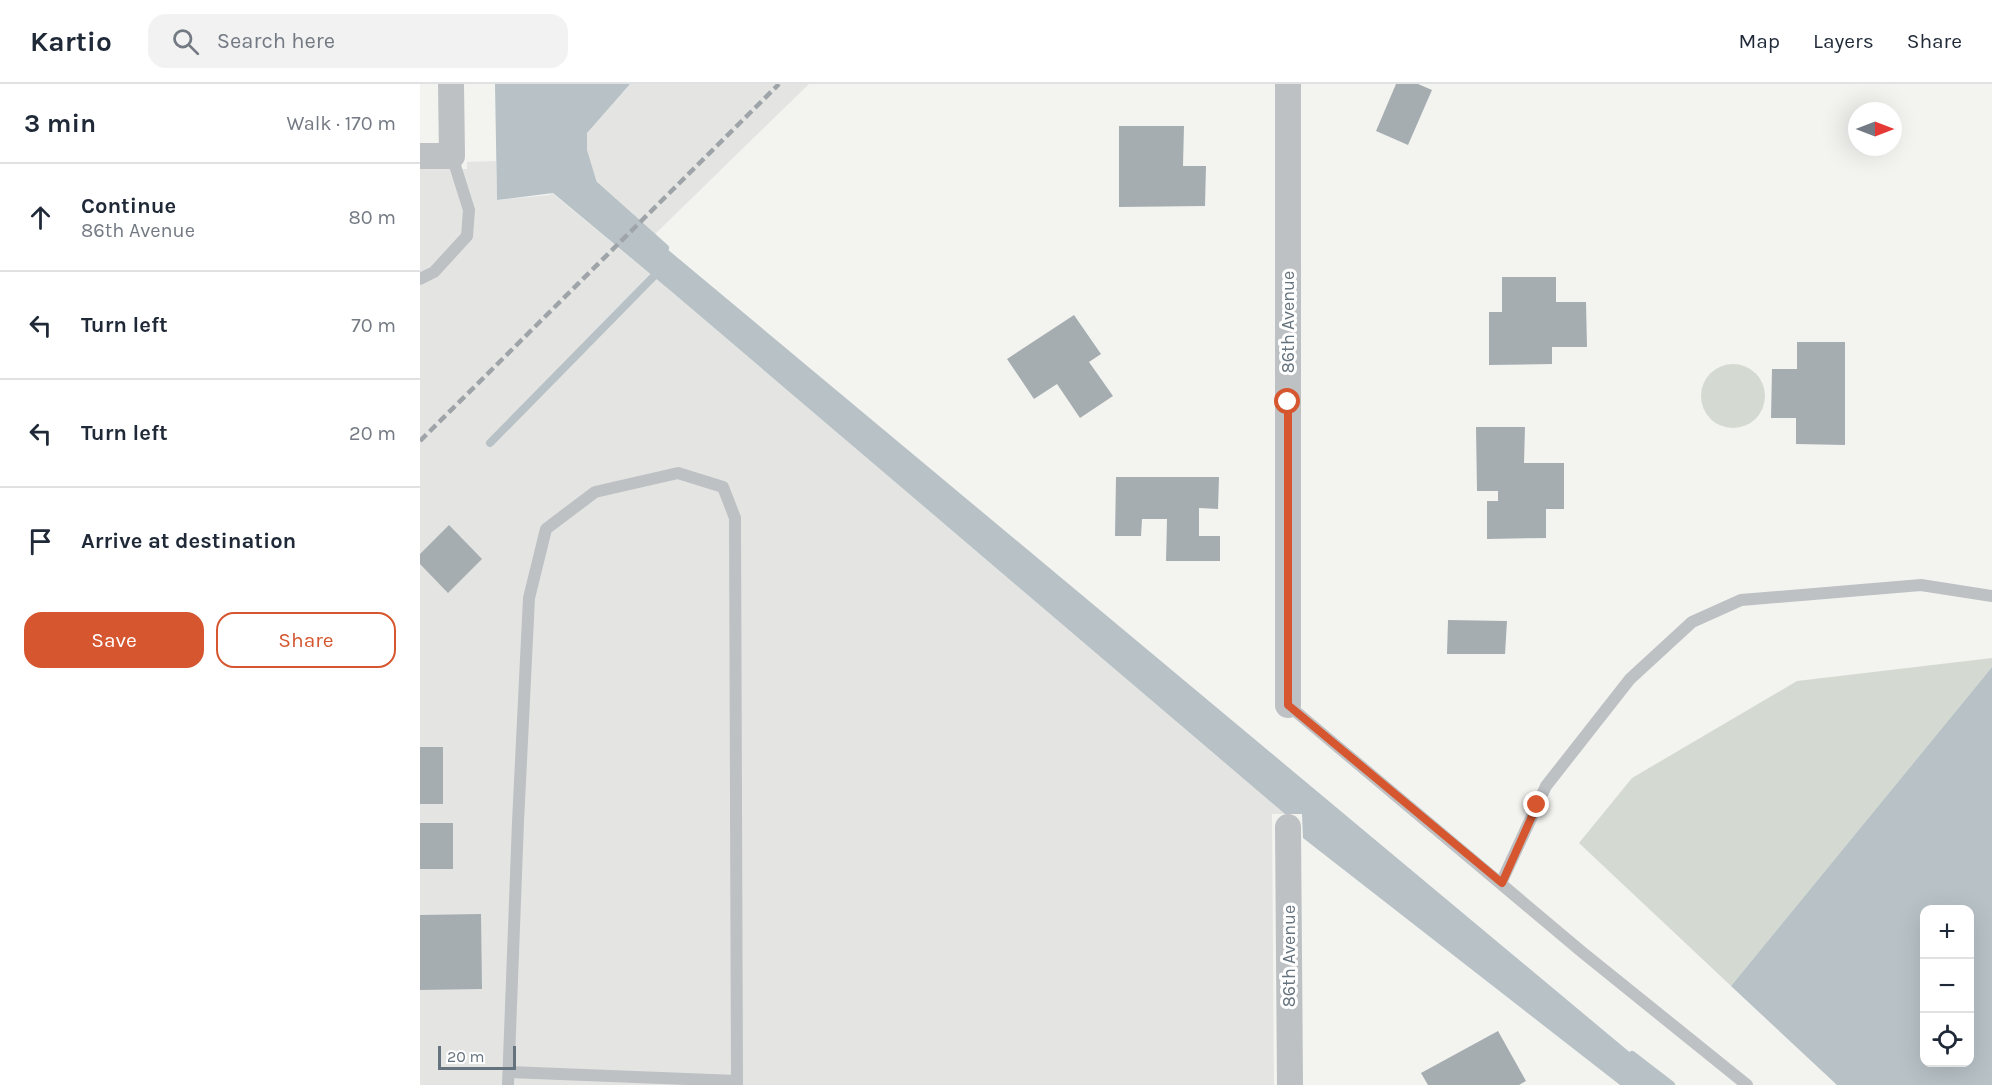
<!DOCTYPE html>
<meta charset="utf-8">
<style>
body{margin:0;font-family:Karla,sans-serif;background:#f2f2f3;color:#1f2937}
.controls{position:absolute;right:18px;bottom:18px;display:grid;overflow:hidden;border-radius:12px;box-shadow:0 6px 24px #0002}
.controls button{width:54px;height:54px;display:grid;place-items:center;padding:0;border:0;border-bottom:2px solid #e0e1e3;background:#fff;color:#1f2937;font:30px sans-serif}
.compass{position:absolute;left:1428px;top:18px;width:54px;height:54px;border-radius:50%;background:#fff;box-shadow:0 6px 24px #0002;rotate:90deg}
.scale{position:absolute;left:18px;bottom:15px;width:78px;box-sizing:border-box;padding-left:6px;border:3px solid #65737e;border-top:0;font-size:16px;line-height:21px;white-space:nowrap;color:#65737e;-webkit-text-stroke:4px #fff;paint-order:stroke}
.stop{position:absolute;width:18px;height:18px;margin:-14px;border:4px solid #d5562f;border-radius:50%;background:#fff}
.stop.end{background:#d5562f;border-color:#fff;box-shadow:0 2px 6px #0008}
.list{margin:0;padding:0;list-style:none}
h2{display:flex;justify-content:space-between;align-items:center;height:78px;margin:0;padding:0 24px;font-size:26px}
h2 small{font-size:20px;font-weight:400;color:#747a83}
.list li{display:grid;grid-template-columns:39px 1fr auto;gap:18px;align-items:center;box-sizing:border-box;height:108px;padding:0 24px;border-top:2px solid #e0e1e3}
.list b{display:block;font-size:22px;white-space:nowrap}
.list p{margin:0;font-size:20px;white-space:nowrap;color:#747a83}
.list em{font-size:20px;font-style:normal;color:#747a83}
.actions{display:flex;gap:12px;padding:18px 24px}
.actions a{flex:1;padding:14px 0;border:2px solid #d5562f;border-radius:18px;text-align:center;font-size:21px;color:#d5562f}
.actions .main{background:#d5562f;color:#fff}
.icon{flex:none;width:33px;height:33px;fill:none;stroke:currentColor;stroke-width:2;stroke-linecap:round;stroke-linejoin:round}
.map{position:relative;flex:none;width:1572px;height:1001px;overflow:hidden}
header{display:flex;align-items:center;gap:36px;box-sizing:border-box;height:84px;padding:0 30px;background:#fff;border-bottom:2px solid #e0e1e3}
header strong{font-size:28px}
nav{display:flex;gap:33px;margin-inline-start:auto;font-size:21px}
.search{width:420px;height:54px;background:#f2f2f3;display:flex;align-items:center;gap:15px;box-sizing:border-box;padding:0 21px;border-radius:18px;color:#747a83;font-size:22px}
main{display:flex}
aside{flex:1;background:#fff}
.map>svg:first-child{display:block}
</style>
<header>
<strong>Kartio</strong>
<div class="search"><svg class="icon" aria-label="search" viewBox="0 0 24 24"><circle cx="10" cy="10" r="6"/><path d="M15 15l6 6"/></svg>Search here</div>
<nav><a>Map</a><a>Layers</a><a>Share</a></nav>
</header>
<main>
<aside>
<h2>3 min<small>Walk · 170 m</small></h2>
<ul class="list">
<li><svg class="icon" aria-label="ahead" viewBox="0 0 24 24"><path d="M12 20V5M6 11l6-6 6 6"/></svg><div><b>Continue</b><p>86th Avenue</p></div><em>80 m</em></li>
<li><svg class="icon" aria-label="left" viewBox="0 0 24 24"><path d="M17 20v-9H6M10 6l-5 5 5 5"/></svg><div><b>Turn left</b></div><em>70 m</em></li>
<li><svg class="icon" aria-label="left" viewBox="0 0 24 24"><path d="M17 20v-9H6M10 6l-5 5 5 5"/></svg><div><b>Turn left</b></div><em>20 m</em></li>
<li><svg class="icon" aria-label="arrive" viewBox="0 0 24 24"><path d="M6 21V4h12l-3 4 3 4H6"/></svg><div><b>Arrive at destination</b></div></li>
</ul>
<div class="actions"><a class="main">Save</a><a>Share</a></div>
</aside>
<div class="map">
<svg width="1572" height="1001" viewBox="0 0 1572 1001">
<rect width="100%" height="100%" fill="#f3f4f0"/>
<g fill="#e4e5e3">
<polygon points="210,0 389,0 232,153 180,109 166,66 166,49"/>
<polygon points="76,77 77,116 130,111 132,109 252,208 865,730 852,730 854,1001 0,1001 0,85 47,85 47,78"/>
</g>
<g fill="#d4dad1">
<circle cx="1313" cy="312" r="32"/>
<polygon points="1572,574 1572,583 1311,902 1159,759 1212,694 1377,597"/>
</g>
<g fill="#b7c1c6" fill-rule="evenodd">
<polygon points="75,0 210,0 167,49 167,66 180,109 1249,1001 1200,1001 883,754 882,730 865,730 252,208 133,109 77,116"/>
<path d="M1572,583V1001H1417L1311,902ZM1504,826H1550V978H1504Z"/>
</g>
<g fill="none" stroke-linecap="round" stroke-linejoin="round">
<g stroke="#b7c1c6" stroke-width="8">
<polyline points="171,98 245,164"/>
<polyline points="70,359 239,187"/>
<polyline points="1212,971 1251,1001"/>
</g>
</g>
<g fill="#a6adb1">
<polygon points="976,0 998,0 1012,6 988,61 956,47"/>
<polygon points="699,42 764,42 763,82 786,82 785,122 699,123"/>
<polygon points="1082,193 1136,193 1136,218 1166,218 1167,263 1132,263 1132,280 1069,281 1069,228 1082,228"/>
<polygon points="654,231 681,270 669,278 693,312 660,334 637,300 614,315 587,275"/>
<polygon points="1377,258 1425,258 1425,361 1376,360 1376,334 1351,334 1352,285 1377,285"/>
<polygon points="1056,343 1105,343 1104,379 1144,379 1144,425 1126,425 1126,454 1067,455 1067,417 1078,417 1078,407 1057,407"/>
<polygon points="696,393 799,393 798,425 779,424 779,452 800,452 800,477 746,477 747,435 722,435 721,452 695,452"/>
<polygon points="29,441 62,475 28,509 0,480 0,470"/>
<polygon points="1028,536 1087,537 1085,570 1027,570"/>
<rect x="0" y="663" width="23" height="57"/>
<rect x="0" y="739" width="33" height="46"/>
<polygon points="61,830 62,905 0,906 0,831"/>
<polygon points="1078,947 1106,997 1099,1001 1008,1001 1001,989"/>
</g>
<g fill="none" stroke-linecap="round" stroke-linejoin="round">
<g stroke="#bdc1c4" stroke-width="12">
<polyline points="0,195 14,188 47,152 49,126 32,72"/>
<polyline points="868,621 1162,868 1327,1001"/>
<polyline points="1081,799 1126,702 1210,595 1272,538 1321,516 1501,501 1572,512"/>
<polyline points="89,988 317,997"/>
<polyline points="88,1001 98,738 109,514 126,445 175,408 258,389 303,403 315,434 317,1001"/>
</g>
<g stroke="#bdc1c4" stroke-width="26">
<polyline points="868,0 868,621"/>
<polyline points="0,72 32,72 31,0"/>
<polyline points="868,743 870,1001"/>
</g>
<polyline stroke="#9fa4a9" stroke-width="4.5" stroke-dasharray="9 4.5" stroke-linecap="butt" points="0,357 359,0"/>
</g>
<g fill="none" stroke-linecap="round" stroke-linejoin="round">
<polyline stroke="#d5562f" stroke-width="8" points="868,318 868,621 1082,799 1117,721"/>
</g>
<g text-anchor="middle" stroke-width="6" stroke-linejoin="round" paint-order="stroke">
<g font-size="18" fill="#65737e" stroke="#fff">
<text transform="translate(868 238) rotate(-90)" y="6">86th Avenue</text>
<text transform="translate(869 872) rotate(-90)" y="6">86th Avenue</text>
</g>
</g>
</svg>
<div class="controls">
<button>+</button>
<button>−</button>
<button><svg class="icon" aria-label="locate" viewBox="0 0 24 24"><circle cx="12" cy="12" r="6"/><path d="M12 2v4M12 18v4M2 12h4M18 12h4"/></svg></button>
</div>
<svg class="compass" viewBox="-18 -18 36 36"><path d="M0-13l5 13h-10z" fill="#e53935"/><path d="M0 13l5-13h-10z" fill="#747a83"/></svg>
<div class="scale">20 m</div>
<div class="stop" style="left:868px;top:318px"></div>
<div class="stop end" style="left:1117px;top:721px"></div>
</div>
</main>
